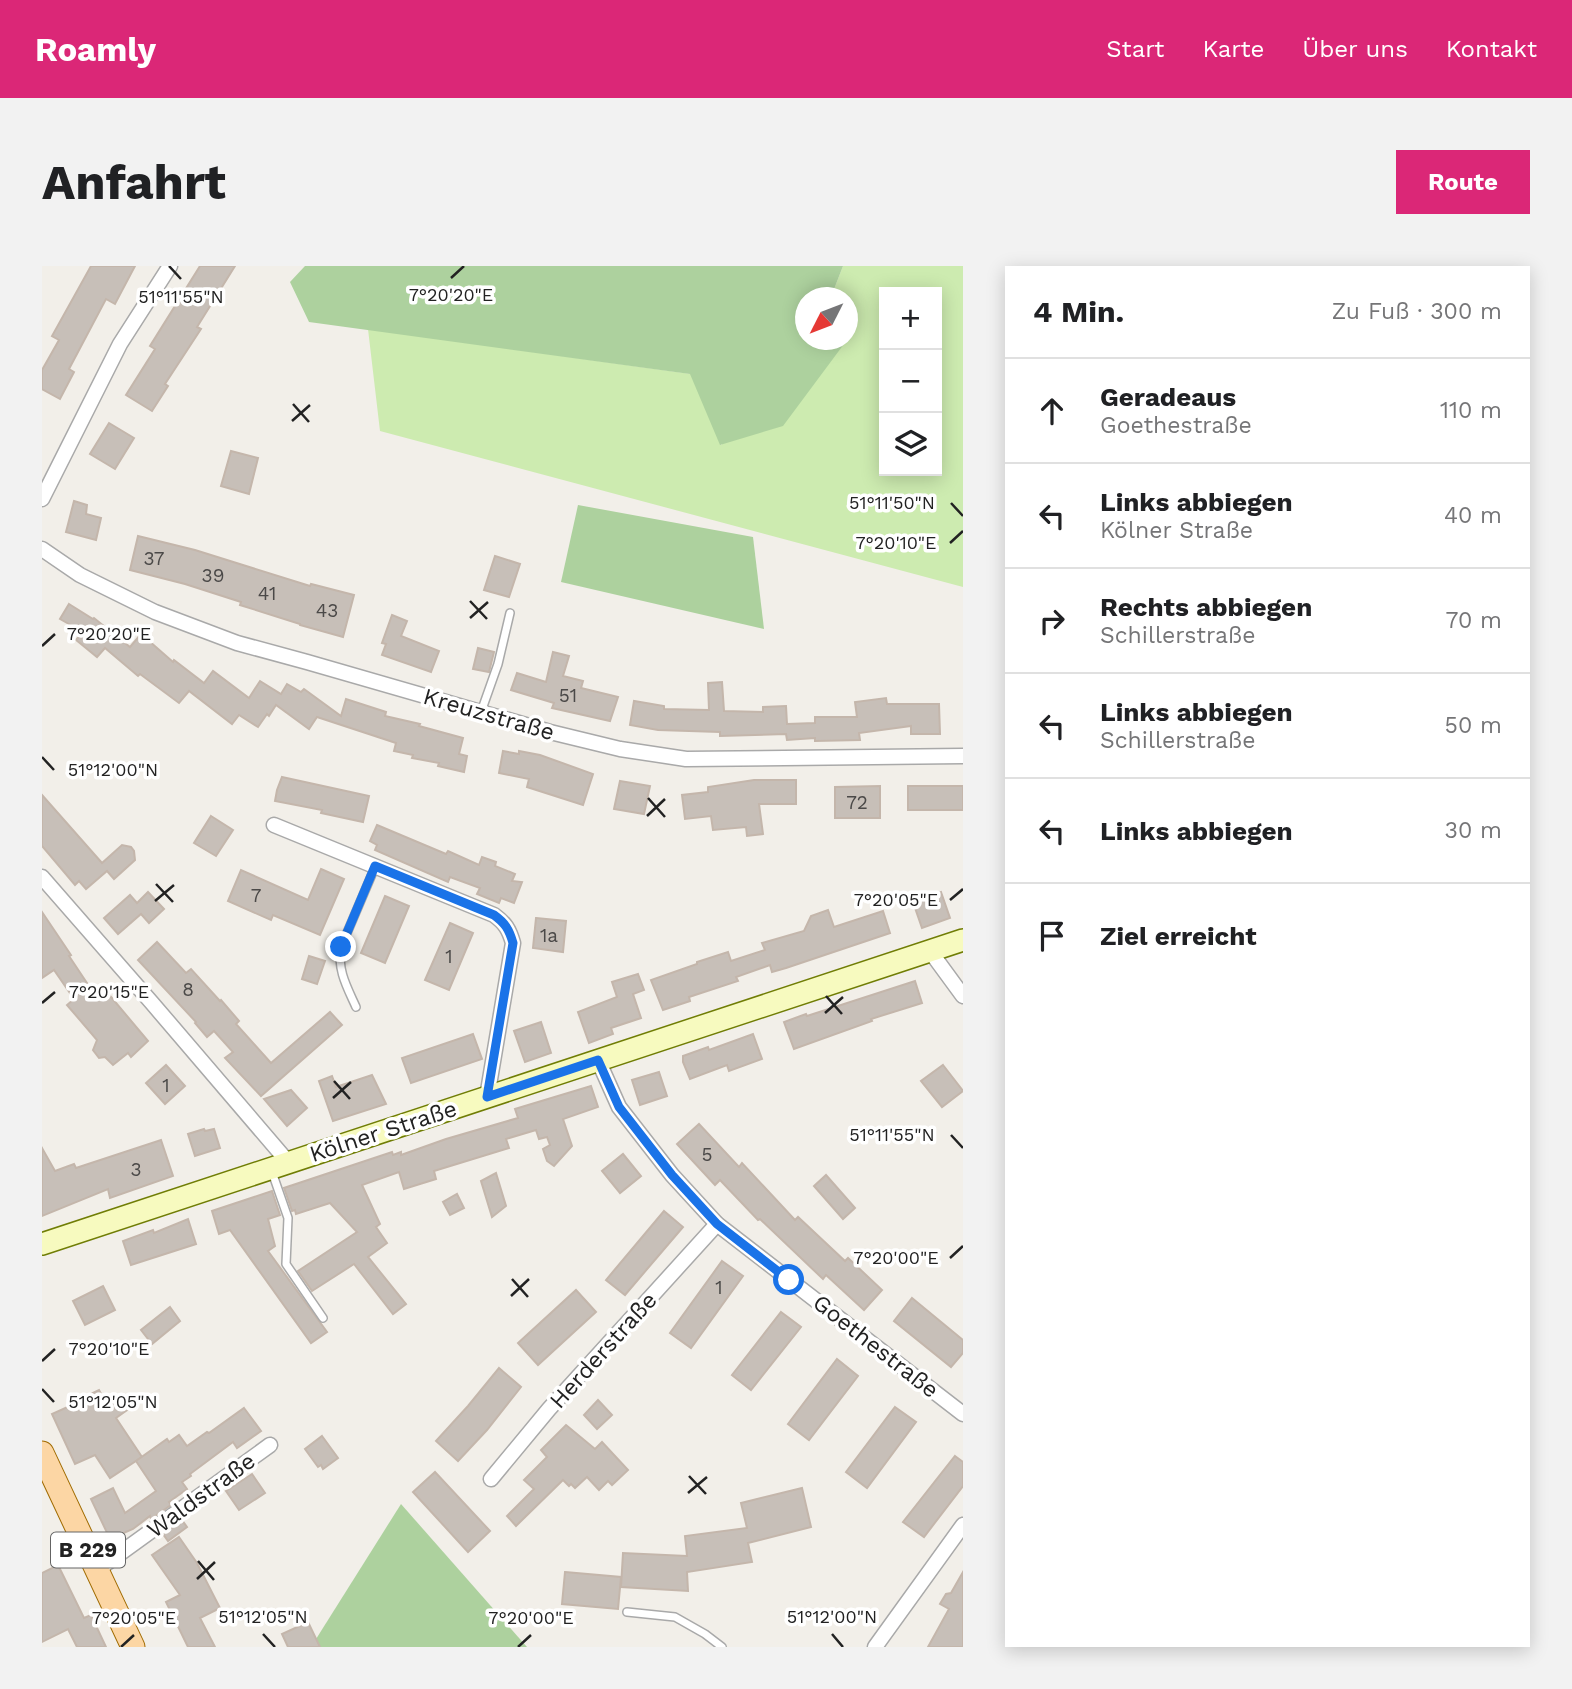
<!DOCTYPE html>
<html lang="de">
<meta charset="utf-8">
<style>
body{margin:0;font-family:"Work Sans",sans-serif;background:#f2f2f2;color:#202124}
.controls{position:absolute;right:21px;top:21px;display:grid;overflow:hidden;border-radius:0px;box-shadow:0 4px 18px #0003}
.controls button{width:63px;height:63px;display:grid;place-items:center;padding:0;border:0;border-bottom:2px solid #e0e0e0;background:#fff;color:#202124;font:35px sans-serif}
.compass{position:absolute;left:753px;top:21px;width:63px;height:63px;border-radius:50%;background:#fff;box-shadow:0 4px 18px #0003;rotate:228deg}
.stop{position:absolute;width:21px;height:21px;margin:-16px;border:5px solid #1a73e8;border-radius:50%;background:#fff}
.stop.end{background:#1a73e8;border-color:#fff;box-shadow:0 2px 7px #0008}
.list{margin:0;padding:0;list-style:none}
h2{display:flex;justify-content:space-between;align-items:center;height:91px;margin:0;padding:0 28px;font-size:30px}
h2 small{font-size:23px;font-weight:400;color:#757577}
.list li{display:grid;grid-template-columns:46px 1fr auto;gap:21px;align-items:center;box-sizing:border-box;height:105px;padding:0 28px;border-top:2px solid #e0e0e0}
.list b{display:block;font-size:26px;white-space:nowrap}
.list p{margin:0;font-size:23px;white-space:nowrap;color:#757577}
.list em{font-size:23px;font-style:normal;color:#757577}
.icon{flex:none;width:38px;height:38px;fill:none;stroke:currentColor;stroke-width:2;stroke-linecap:round;stroke-linejoin:round}
.map{position:relative;flex:none;width:921px;height:1381px;overflow:hidden;border-radius:0px}
header{display:flex;align-items:center;gap:42px;box-sizing:border-box;height:98px;padding:0 35px;background:#db2777;color:#fff}
header strong{font-size:33px}
nav{display:flex;gap:38px;margin-inline-start:auto;font-size:24px}
.intro{display:flex;align-items:center;justify-content:space-between;box-sizing:border-box;height:168px;padding:0 42px}
h1{margin:0;font-size:49px}
.button{padding:18px 32px;border-radius:0px;background:#db2777;color:#fff;font-size:24px;font-weight:700}
main{display:flex;gap:42px;padding:0 42px}
aside{flex:1;background:#fff;border-radius:0px;box-shadow:0 4px 18px #0003}
.map>svg:first-child{display:block}
</style>
<header>
<strong>Roamly</strong>
<nav><a>Start</a><a>Karte</a><a>Über uns</a><a>Kontakt</a></nav>
</header>
<div class="intro"><h1>Anfahrt</h1><a class="button">Route</a></div>
<main>
<div class="map">
<svg width="921" height="1381" viewBox="0 0 921 1381">
<rect width="100%" height="100%" fill="#f2efe9"/>
<path fill="#cdebb0" fill-rule="evenodd" d="M801,0H921V321L338,165L326,63L649,108L679,179L801,77L792,74H806V32L789,31ZM842,26H895V205H842Z"/>
<g fill="#add19e">
<polygon points="263,0 801,0 789,31 764,32 764,74 792,74 802,78 741,160 678,179 648,108 267,56 248,16"/>
<polygon points="536,239 711,271 722,363 519,316"/>
<polygon points="359,1238 485,1381 269,1381"/>
</g>
<g fill="#c7bfb8" stroke="#c4b6ab" stroke-width="2">
<polygon points="49,0 93,0 73,38 64,33 27,103 32,106 18,133 0,123 0,104 17,74 10,70"/>
<polygon points="158,0 193,0 155,61 159,63 123,118 126,120 110,145 84,129 113,83 108,80"/>
<polygon points="67,157 92,172 73,203 48,188"/>
<polygon points="189,185 216,192 207,228 179,220"/>
<polygon points="32,235 45,239 44,248 59,252 54,274 24,266"/>
<polygon points="96,270 153,284 268,320 269,318 312,329 301,371 258,359 258,358 198,339 199,336 143,318 88,304"/>
<polygon points="453,290 478,298 467,331 442,324"/>
<polygon points="27,338 51,353 52,352 88,381 99,368 131,396 132,394 162,417 171,405 207,432 218,415 239,428 245,418 259,426 262,423 299,450 304,433 344,446 343,450 378,458 377,460 421,472 417,488 425,490 422,506 396,500 397,497 370,492 371,489 352,485 354,477 275,451 267,463 234,439 227,450 225,448 216,461 197,449 190,458 147,425 137,437 98,408 96,410 63,382 55,391 34,374 41,366 18,353"/>
<polygon points="350,349 365,355 359,370 397,385 389,406 340,389 344,378 340,377"/>
<polygon points="436,382 452,386 447,406 431,403"/>
<polygon points="511,386 527,390 521,410 541,415 539,422 576,431 568,455 510,442 512,437 469,424 475,407 504,416"/>
<polygon points="680,416 682,445 721,446 721,441 744,440 745,458 773,457 773,451 815,451 813,436 844,432 845,438 897,438 898,468 869,468 869,460 817,467 818,474 773,475 773,472 745,474 744,468 678,470 678,466 616,464 588,459 592,435 622,440 622,443 667,444 666,417"/>
<polygon points="461,485 477,488 477,485 498,489 551,508 541,539 485,521 487,513 457,507"/>
<polygon points="240,511 327,530 321,556 279,547 280,544 233,535 235,524"/>
<polygon points="712,514 754,514 754,538 717,538 721,568 705,570 704,561 671,564 669,550 643,553 640,529 666,526 666,521"/>
<polygon points="578,515 608,520 602,548 572,543"/>
<polygon points="838,520 838,552 793,552 793,521"/>
<rect x="866" y="520" width="55" height="24"/>
<polygon points="0,529 60,597 80,579 89,581 92,585 93,594 72,613 65,605 44,623 37,615 33,619 0,580"/>
<polygon points="169,550 191,564 174,590 152,577"/>
<polygon points="335,559 404,588 406,585 437,599 440,591 454,596 453,600 473,608 470,615 480,616 472,637 459,632 457,637 435,628 438,622 408,611 406,616 333,584 335,579 328,575"/>
<polygon points="279,603 302,613 278,669 231,649 229,654 186,635 199,604 266,634"/>
<polygon points="106,626 122,643 107,657 99,648 76,668 62,652 88,629 95,637"/>
<polygon points="899,626 908,652 880,662 871,636"/>
<polygon points="343,630 367,640 343,697 319,687"/>
<polygon points="786,644 792,661 841,645 848,667 744,702 730,706 728,699 694,711 696,715 647,731 648,735 621,744 609,714 655,698 655,696 686,686 689,695 723,684 720,677 762,665 769,650"/>
<polygon points="0,646 29,689 27,690 51,726 59,719 106,775 89,791 86,787 71,799 63,791 57,792 51,784 55,774 25,739 32,733 12,704 0,712"/>
<polygon points="494,652 524,655 521,686 491,682"/>
<polygon points="408,657 431,667 407,724 383,714"/>
<polygon points="115,676 144,707 149,703 178,735 179,734 197,755 194,758 229,797 288,746 300,759 219,830 183,792 191,786 172,765 165,771 153,757 154,756 96,694"/>
<polygon points="267,690 283,695 275,718 260,713"/>
<polygon points="596,708 602,724 591,728 599,752 569,762 571,768 547,777 536,746 575,731 570,716"/>
<polygon points="873,715 880,737 829,753 830,755 752,783 742,756 764,748 765,750"/>
<polygon points="499,756 509,787 483,796 472,765"/>
<polygon points="431,768 440,793 369,817 360,792"/>
<polygon points="711,768 720,793 687,805 685,799 648,813 641,796 641,790 666,781 667,784"/>
<polygon points="124,799 143,820 123,838 104,817"/>
<polygon points="901,799 921,825 900,841 879,815"/>
<polygon points="617,806 625,830 598,839 590,814"/>
<polygon points="330,809 344,838 291,855 277,815 290,810 294,821"/>
<polygon points="549,820 556,841 521,853 530,880 512,900 505,895 501,883 508,879 505,871 497,873 494,864 464,873 467,882 392,905 394,913 362,923 357,906 320,919 338,958 334,961 345,977 326,991 364,1038 351,1048 312,998 270,1025 256,1005 315,966 288,937 254,948 253,944 250,945 242,922 350,886 351,889 359,886 359,889 404,873 476,852 473,843"/>
<polygon points="249,824 265,842 245,860 222,833"/>
<polygon points="657,858 697,901 700,897 753,954 756,951 803,995 806,992 840,1024 822,1044 784,1009 781,1013 718,953 716,954 678,914 673,919 635,878"/>
<polygon points="162,863 163,865 172,863 178,882 153,890 146,868"/>
<polygon points="119,874 131,910 68,932 66,923 0,950 0,882 13,905 32,898 34,902"/>
<polygon points="581,888 599,910 578,927 560,905"/>
<polygon points="454,907 464,940 450,951 439,915"/>
<polygon points="784,909 813,942 801,953 772,920"/>
<polygon points="230,925 238,949 226,953 233,980 226,985 285,1066 269,1077 188,964 177,968 170,945"/>
<polygon points="415,928 422,942 408,949 401,936"/>
<polygon points="622,945 641,961 583,1029 564,1014"/>
<polygon points="146,953 154,978 89,999 81,975 111,964 112,967"/>
<polygon points="680,995 701,1010 649,1082 628,1067"/>
<polygon points="61,1020 73,1044 43,1059 31,1035"/>
<polygon points="534,1024 554,1046 496,1099 476,1077"/>
<polygon points="870,1032 921,1074 921,1087 909,1101 852,1055"/>
<polygon points="128,1041 138,1055 110,1078 99,1064"/>
<polygon points="739,1046 759,1061 709,1124 690,1109"/>
<polygon points="795,1093 816,1110 767,1174 746,1158"/>
<polygon points="457,1102 479,1121 445,1164 416,1195 394,1175 426,1140"/>
<polygon points="57,1124 65,1139 79,1129 88,1142 74,1152 100,1191 68,1212 53,1189 33,1198 10,1148 39,1135 38,1133"/>
<polygon points="556,1134 570,1149 555,1163 542,1149"/>
<polygon points="853,1141 874,1156 825,1222 804,1206"/>
<polygon points="202,1142 219,1165 195,1182 191,1176 148,1208 149,1210 140,1216 145,1223 127,1236 129,1239 109,1253 108,1250 91,1263 68,1273 49,1233 71,1222 83,1247 114,1225 94,1195 125,1173 127,1176 137,1169 145,1180 165,1166 167,1167"/>
<polygon points="524,1159 553,1183 560,1176 586,1204 570,1219 566,1215 557,1224 545,1211 533,1222 529,1218 527,1220 521,1214 474,1260 465,1250 492,1223 482,1214 505,1191 499,1184"/>
<polygon points="280,1170 296,1192 281,1203 279,1199 276,1201 263,1183"/>
<polygon points="913,1190 921,1196 921,1220 882,1271 861,1256"/>
<polygon points="393,1206 448,1265 426,1286 371,1226"/>
<polygon points="210,1208 223,1227 197,1244 184,1225"/>
<polygon points="760,1222 769,1261 706,1277 710,1296 645,1306 646,1325 579,1321 581,1287 645,1290 643,1270 705,1262 699,1237"/>
<polygon points="140,1254 145,1261 126,1275 121,1268"/>
<polygon points="137,1271 155,1297 178,1342 158,1352 173,1381 146,1381 124,1336 138,1329 110,1289"/>
<polygon points="16,1299 42,1352 49,1349 64,1381 35,1381 26,1363 0,1376 0,1307"/>
<polygon points="523,1306 579,1311 576,1343 520,1338"/>
<polygon points="921,1306 921,1381 886,1381 907,1343 898,1338 904,1328 909,1327"/>
<polygon points="266,1356 278,1381 246,1381 240,1368"/>
</g>
<g fill="none" stroke-linecap="round" stroke-linejoin="round">
<g stroke="#a9a9a9" stroke-width="10">
<g id="service">
<polyline points="439,446 456,398 468,347"/>
<path d="M314,741C305,721 295,704 299,681L333,601"/>
<polyline points="230,906 246,952 244,998 281,1052"/>
<polyline points="585,1346 633,1351 663,1368 680,1381"/>
</g>
</g>
<g stroke="#a9a9a9" stroke-width="17">
<g id="minor">
<polyline points="0,233 78,78 128,0"/>
<polyline points="0,283 38,309 113,346 195,377 265,396 508,466 578,483 644,493 921,490"/>
<path d="M232,559L452,649C463,657 467,663 471,677L445,831"/>
<polyline points="0,611 110,737 246,896"/>
<polyline points="888,685 921,730"/>
<polyline points="556,794 577,841 630,909 675,958 921,1148"/>
<polyline points="449,1213 507,1143 675,958"/>
<polyline points="55,1304 228,1179"/>
<polyline points="833,1381 921,1259"/>
</g>
</g>
<g stroke="#707d05" stroke-width="24">
<polyline id="secondary" points="0,978 921,674"/>
</g>
<g stroke="#a06b00" stroke-width="25">
<polyline id="primary" points="0,1187 91,1381"/>
</g>
<use href="#service" stroke="#fff" stroke-width="7"/>
<use href="#minor" stroke="#fff" stroke-width="14"/>
<use href="#secondary" stroke="#f7fabf" stroke-width="21"/>
<use href="#primary" stroke="#fcd6a4" stroke-width="23"/>
</g>
<g fill="none" stroke-linecap="round" stroke-linejoin="round">
<path stroke="#1a73e8" stroke-width="9" d="M299,681L333,600L452,649C463,657 467,663 471,677L445,831L556,794L577,841L630,909L675,958L747,1014"/>
</g>
<path fill="none" stroke="#222" stroke-width="2.5" d="M127,0L139,13M409,12L422,0M251,138L267,156M250,155L268,139M909,237L921,250M908,277L921,265M428,335L445,353M428,352L446,336M0,380L13,368M0,491L12,504M606,532L623,551M605,550L623,533M114,618L131,636M908,634L921,623M113,635L132,619M784,730L800,748M0,737L13,726M783,747L801,731M292,815L308,833M291,832L309,816M909,869L921,882M908,992L921,980M470,1013L486,1031M469,1030L487,1013M0,1095L13,1083M0,1123L12,1136M647,1210L664,1228M646,1227L665,1211M156,1295L172,1314M155,1313L173,1296M221,1368L233,1381M790,1368L801,1381M79,1381L92,1369M476,1381L489,1369"/>
<g text-anchor="middle" stroke-width="7" stroke-linejoin="round" paint-order="stroke">
<g font-size="19" fill="#4b4948">
<text x="112" y="299">37</text>
<text x="171" y="316">39</text>
<text x="225" y="334">41</text>
<text x="285" y="351">43</text>
<text x="526" y="436">51</text>
<text x="815" y="543">72</text>
<text x="214" y="636">7</text>
<text x="507" y="676">1a</text>
<text x="407" y="697">1</text>
<text x="146" y="730">8</text>
<text x="124" y="826">1</text>
<text x="665" y="895">5</text>
<text x="94" y="910">3</text>
<text x="677" y="1028">1</text>
</g>
<rect fill="#fff" stroke="#646464" stroke-width="2" x="9" y="1266.5" width="74" height="35" rx="5"/>
<g font-size="21" font-weight="bold" fill="#222">
<text x="46" y="1291">B 229</text>
</g>
<g font-size="23" fill="#222" stroke="#fff">
<text transform="translate(447 448) rotate(16)" y="8">Kreuzstraße</text>
<text transform="translate(341 865) rotate(-18)" y="8">Kölner Straße</text>
<text transform="translate(834 1080) rotate(38)" y="8">Goethestraße</text>
<text transform="translate(561 1084) rotate(-48)" y="8">Herderstraße</text>
<text transform="translate(159 1229) rotate(-36)" y="8">Waldstraße</text>
</g>
</g>
<g font-size="18" text-anchor="middle" fill="#222" stroke="#fff" stroke-width="7" stroke-linejoin="round" paint-order="stroke">
<text x="409" y="35">7°20'20"E</text>
<text x="139" y="37">51°11'55"N</text>
<text x="850" y="243">51°11'50"N</text>
<text x="854" y="283">7°20'10"E</text>
<text x="67" y="374">7°20'20"E</text>
<text x="71" y="510">51°12'00"N</text>
<text x="854" y="640">7°20'05"E</text>
<text x="67" y="732">7°20'15"E</text>
<text x="850" y="875">51°11'55"N</text>
<text x="854" y="998">7°20'00"E</text>
<text x="67" y="1089">7°20'10"E</text>
<text x="71" y="1142">51°12'05"N</text>
<text x="221" y="1357">51°12'05"N</text>
<text x="790" y="1357">51°12'00"N</text>
<text x="92" y="1358">7°20'05"E</text>
<text x="489" y="1358">7°20'00"E</text>
</g>
</svg>
<div class="controls">
<button>+</button>
<button>−</button>
<button><svg class="icon" aria-label="layers" viewBox="0 0 24 24"><path d="M12 4l9 5-9 5-9-5zM3 14l9 5 9-5"/></svg></button>
</div>
<svg class="compass" viewBox="-18 -18 36 36"><path d="M0-13l5 13h-10z" fill="#e53935"/><path d="M0 13l5-13h-10z" fill="#757577"/></svg>
<div class="stop" style="left:747px;top:1014px"></div>
<div class="stop end" style="left:299px;top:681px"></div>
</div>
<aside>
<h2>4 Min.<small>Zu Fuß · 300 m</small></h2>
<ul class="list">
<li><svg class="icon" aria-label="ahead" viewBox="0 0 24 24"><path d="M12 20V5M6 11l6-6 6 6"/></svg><div><b>Geradeaus</b><p>Goethestraße</p></div><em>110 m</em></li>
<li><svg class="icon" aria-label="left" viewBox="0 0 24 24"><path d="M17 20v-9H6M10 6l-5 5 5 5"/></svg><div><b>Links abbiegen</b><p>Kölner Straße</p></div><em>40 m</em></li>
<li><svg class="icon" aria-label="right" viewBox="0 0 24 24"><path d="M7 20v-9h11M14 6l5 5-5 5"/></svg><div><b>Rechts abbiegen</b><p>Schillerstraße</p></div><em>70 m</em></li>
<li><svg class="icon" aria-label="left" viewBox="0 0 24 24"><path d="M17 20v-9H6M10 6l-5 5 5 5"/></svg><div><b>Links abbiegen</b><p>Schillerstraße</p></div><em>50 m</em></li>
<li><svg class="icon" aria-label="left" viewBox="0 0 24 24"><path d="M17 20v-9H6M10 6l-5 5 5 5"/></svg><div><b>Links abbiegen</b></div><em>30 m</em></li>
<li><svg class="icon" aria-label="arrive" viewBox="0 0 24 24"><path d="M6 21V4h12l-3 4 3 4H6"/></svg><div><b>Ziel erreicht</b></div></li>
</ul>
</aside>
</main>
